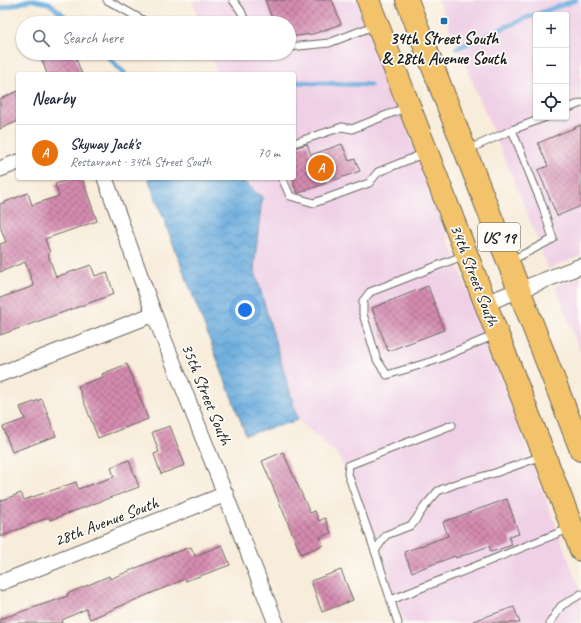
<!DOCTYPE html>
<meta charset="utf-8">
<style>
body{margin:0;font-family:Caveat,sans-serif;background:#f6f6f7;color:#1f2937}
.controls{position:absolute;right:12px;top:12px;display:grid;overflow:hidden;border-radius:4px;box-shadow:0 1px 3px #0004}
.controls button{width:36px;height:36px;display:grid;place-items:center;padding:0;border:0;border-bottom:1px solid #e0e1e3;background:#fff;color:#1f2937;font:20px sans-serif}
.you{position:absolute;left:245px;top:310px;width:14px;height:14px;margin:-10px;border:3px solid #fff;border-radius:50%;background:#1a73e8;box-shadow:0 0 0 6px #1a73e833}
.badge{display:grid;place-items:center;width:26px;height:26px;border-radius:50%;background:#111827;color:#fff;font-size:13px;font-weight:700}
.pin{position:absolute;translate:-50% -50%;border:2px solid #fff;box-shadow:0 1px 4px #0006}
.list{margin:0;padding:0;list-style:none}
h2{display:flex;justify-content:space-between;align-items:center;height:52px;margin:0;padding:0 16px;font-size:17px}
h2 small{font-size:13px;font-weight:400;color:#747a83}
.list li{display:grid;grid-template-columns:26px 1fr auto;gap:12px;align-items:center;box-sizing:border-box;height:56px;padding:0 16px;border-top:1px solid #e0e1e3}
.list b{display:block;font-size:15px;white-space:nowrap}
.list p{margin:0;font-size:13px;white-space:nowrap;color:#747a83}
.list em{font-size:13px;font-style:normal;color:#747a83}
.icon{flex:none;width:22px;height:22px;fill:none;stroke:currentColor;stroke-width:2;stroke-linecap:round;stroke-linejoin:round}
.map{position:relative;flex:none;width:581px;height:623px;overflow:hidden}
.search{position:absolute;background:#fff;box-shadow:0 1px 3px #0004;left:16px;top:16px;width:280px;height:44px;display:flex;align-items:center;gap:10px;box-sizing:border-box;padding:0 14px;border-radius:22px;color:#747a83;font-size:15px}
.panel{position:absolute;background:#fff;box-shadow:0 1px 3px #0004;left:16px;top:72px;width:280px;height:108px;border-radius:4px}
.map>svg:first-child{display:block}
</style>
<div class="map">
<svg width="581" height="623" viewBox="0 0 581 623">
<defs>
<pattern id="water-waves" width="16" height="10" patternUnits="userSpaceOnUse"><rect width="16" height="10" fill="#69abdd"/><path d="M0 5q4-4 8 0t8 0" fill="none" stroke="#568ab2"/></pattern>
<pattern id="building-cross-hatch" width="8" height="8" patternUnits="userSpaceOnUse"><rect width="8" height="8" fill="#d48bb0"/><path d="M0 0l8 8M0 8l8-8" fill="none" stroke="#ab718e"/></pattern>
</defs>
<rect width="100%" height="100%" fill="#fdfcf7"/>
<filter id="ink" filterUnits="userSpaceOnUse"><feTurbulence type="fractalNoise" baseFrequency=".025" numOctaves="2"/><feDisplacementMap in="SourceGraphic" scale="8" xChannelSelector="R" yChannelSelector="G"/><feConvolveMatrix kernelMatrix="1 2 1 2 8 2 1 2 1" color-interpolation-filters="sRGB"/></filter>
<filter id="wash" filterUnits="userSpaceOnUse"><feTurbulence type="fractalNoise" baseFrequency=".012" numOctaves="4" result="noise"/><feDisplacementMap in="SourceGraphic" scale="16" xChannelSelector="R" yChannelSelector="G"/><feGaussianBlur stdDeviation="0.9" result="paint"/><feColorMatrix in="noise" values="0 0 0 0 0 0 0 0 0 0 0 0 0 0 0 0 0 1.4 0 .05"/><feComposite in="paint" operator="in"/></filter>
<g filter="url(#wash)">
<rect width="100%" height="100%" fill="#f8ecda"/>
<g fill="#efd0e6" fill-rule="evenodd">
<polygon points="192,0 359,0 581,593 581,623 405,623 339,456 298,420 254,268 262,197 239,178 294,178 294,74 217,74 210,53 289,53 289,23 200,23"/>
<path d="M438,0H581V256L548,269L523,202ZM536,15H566V117H536Z"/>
<polygon points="581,276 581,354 555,286"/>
</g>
<polygon fill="url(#water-waves)" stroke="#42647c" points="148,178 239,178 262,197 254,268 298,420 246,435"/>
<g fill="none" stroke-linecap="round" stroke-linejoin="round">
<g stroke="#69abdd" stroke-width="5">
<polyline points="33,0 49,3 73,23"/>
<polyline points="0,9 30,0"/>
<polyline points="457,48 526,18 576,0"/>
<polyline points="104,53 125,74"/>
<polyline points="294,82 370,85"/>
</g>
</g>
<g id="blocks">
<g fill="url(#building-cross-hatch)">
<polygon points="265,0 332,0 341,24 313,34 289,37 289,23 274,23"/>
<polygon points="51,53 74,53 82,74 47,74 41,57"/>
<polygon points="18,91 18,121 0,129 0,99"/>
<polygon points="581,125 581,206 557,216 538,170 548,166 538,143"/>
<polygon points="307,144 311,155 342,144 349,161 355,159 360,171 299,193 298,193 294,184 294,148"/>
<polygon points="73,178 82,178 97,221 45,239 50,253 48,254 56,277 91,265 95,276 107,272 114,294 0,335 0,298 34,286 25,262 0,272 0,244 6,242 0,226 0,204 28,193 32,205 59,196 55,184"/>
<polygon points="428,286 444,330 388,351 372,308"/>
<polygon points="127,364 148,419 98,438 78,386 103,377 102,374"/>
<polygon points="42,399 56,436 12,452 3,427 25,419 20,407"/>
<polygon points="170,426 185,465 161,474 154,454 159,452 152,432"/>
<polygon points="283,452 310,513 315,511 319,521 325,518 331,533 320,537 323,545 301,554 262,461"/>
<polygon points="129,460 139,487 50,520 49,517 0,537 0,501 21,493 24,500 76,482 78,489 114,477 111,467"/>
<polygon points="507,499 519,534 509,537 512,545 491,552 489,546 456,558 455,556 412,572 404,552 448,536 443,522"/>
<polygon points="222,545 230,565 186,581 185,579 90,619 86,609 62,620 63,623 0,623 0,619 68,596 67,594 109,576 110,579 165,556 191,547 195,556"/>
<polygon points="341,570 353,600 322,612 311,581"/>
<polygon points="514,607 520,623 474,623 473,621"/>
</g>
</g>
</g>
<g filter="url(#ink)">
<use href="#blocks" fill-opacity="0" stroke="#69655e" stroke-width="1"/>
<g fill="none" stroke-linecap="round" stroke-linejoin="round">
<g stroke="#69655e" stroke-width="9">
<g id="lane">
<polyline points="107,0 148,23"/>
<polyline points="233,0 241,11 246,23"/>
<polyline points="289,47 329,43 376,25"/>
<polyline points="224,53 234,53"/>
<polyline points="566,109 581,103"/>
<polyline points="512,130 546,117"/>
<polyline points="294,143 342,127 352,129 407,107"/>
<polyline points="467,150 512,130 543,207 553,239 510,261"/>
<polyline points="282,178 290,196 314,203 369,183 378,172 425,153"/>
<polyline points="465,255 370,292 363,301 363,314 377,360 387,375 433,361 495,335"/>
<polyline points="375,551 348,474 349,465 452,425"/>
<polyline points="391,600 571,528"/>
<polyline points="398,623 375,551 386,535 412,525 425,506 438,491 455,484 495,473 542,456"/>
<polyline points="550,623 561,606 581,594"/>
</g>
</g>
<g stroke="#69655e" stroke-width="17">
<g id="street">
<polyline points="0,169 18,162"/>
<polyline points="105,178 154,314 276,623"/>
<polyline points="486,303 581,266"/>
<polyline points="0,374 154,314"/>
<polyline points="0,583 226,494"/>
</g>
</g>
<g stroke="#69655e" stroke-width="24">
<g id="highway">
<polyline points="368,0 581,550"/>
<polyline points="407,0 581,450"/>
</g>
</g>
<use href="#lane" stroke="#fff" stroke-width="7"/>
<use href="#street" stroke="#fff" stroke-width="15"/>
<use href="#highway" stroke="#f2c36a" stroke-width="22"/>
</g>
</g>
<rect fill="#1f6fb2" stroke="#fdfcf7" stroke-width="1.5" x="440" y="17" width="8" height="8" rx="2"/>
<g text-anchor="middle" stroke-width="3.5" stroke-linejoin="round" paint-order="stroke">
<rect fill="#fdfcf7" stroke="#605f5e" stroke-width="1" x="478" y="223" width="42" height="28" rx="3"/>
<g font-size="16" font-weight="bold" fill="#1c1c1c">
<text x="499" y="243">US 19</text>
</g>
<g font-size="17" font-weight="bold" fill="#1c1c1c" stroke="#fdfcf7">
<text x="444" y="44">34th Street South<tspan x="444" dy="20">&amp; 28th Avenue South</tspan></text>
</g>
<g font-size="17" fill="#1c1c1c" stroke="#fdfcf7">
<text transform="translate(475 275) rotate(69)" y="6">34th Street South</text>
<text transform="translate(207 394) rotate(68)" y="6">35th Street South</text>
<text transform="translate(106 521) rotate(-21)" y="6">28th Avenue South</text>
</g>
</g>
</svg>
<div class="controls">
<button>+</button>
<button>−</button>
<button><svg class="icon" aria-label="locate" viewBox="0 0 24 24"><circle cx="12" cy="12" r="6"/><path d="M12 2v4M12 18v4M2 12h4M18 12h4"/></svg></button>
</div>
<div class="you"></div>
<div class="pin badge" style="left:321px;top:168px;background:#e8710a">A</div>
<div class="search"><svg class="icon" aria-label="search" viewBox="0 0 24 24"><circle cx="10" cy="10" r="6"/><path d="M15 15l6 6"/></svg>Search here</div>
<section class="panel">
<h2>Nearby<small></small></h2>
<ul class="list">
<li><span class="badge" style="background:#e8710a">A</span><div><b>Skyway Jack's</b><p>Restaurant · 34th Street South</p></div><em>70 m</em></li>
</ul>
</section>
</div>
